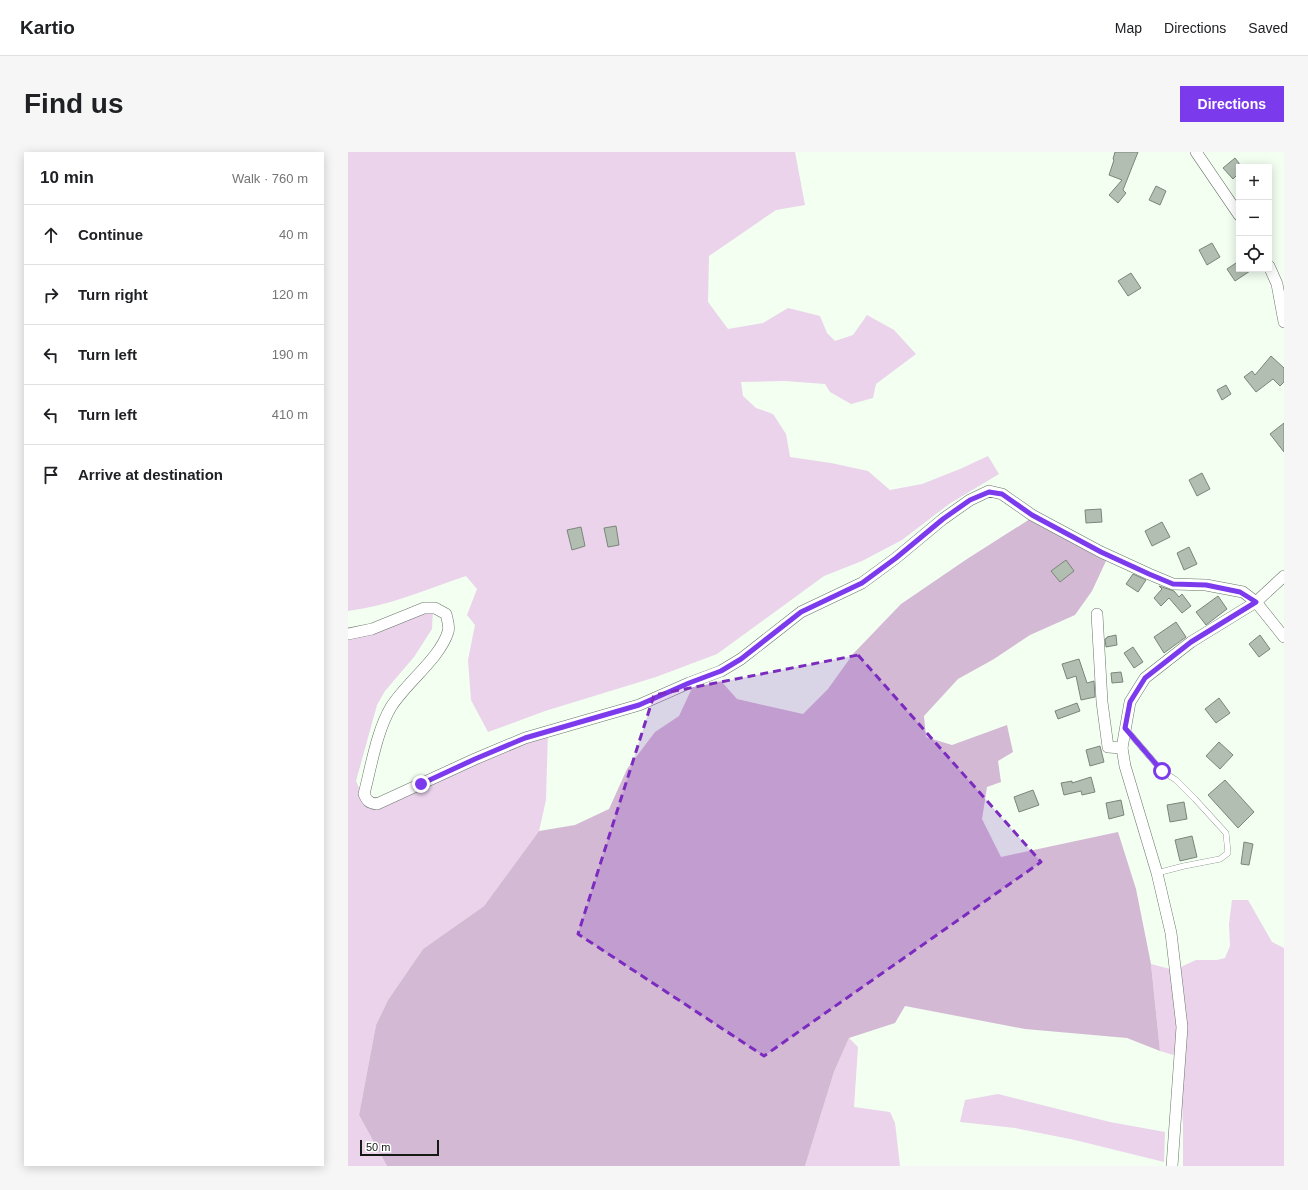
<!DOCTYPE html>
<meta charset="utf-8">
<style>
body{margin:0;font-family:Helvetica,sans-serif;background:#f6f6f6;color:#202124}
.controls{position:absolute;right:12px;top:12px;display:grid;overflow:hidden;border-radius:0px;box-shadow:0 2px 10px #0003}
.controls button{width:36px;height:36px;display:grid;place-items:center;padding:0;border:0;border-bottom:1px solid #e0e0e0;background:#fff;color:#202124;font:20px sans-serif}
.scale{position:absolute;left:12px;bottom:10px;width:79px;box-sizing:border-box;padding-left:4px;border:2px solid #151a15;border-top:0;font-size:11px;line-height:14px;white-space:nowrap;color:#151a15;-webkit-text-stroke:3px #fff;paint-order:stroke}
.stop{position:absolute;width:12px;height:12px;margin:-9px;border:3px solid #7c3aed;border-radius:50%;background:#fff}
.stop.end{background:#7c3aed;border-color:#fff;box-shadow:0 1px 4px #0008}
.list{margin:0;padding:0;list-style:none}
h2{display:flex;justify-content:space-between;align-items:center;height:52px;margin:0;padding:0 16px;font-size:17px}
h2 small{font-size:13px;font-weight:400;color:#757577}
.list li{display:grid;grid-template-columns:26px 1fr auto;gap:12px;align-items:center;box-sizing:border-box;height:60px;padding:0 16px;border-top:1px solid #e0e0e0}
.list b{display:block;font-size:15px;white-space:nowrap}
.list em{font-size:13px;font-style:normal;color:#757577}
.icon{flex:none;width:22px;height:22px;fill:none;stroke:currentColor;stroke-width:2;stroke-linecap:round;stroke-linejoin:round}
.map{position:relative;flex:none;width:936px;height:1014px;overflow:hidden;border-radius:0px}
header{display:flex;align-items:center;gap:24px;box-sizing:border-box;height:56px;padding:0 20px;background:#fff;border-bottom:1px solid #e0e0e0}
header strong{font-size:19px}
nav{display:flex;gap:22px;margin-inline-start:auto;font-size:14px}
.intro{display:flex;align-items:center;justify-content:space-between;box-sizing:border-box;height:96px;padding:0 24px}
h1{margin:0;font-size:28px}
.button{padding:10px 18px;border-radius:0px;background:#7c3aed;color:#fff;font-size:14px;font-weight:700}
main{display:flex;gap:24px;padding:0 24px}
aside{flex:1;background:#fff;border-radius:0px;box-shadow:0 2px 10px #0003}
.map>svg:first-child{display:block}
</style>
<header>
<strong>Kartio</strong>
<nav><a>Map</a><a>Directions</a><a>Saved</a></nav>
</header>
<div class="intro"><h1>Find us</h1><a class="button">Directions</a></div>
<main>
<aside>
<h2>10 min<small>Walk · 760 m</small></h2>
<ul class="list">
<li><svg class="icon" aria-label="ahead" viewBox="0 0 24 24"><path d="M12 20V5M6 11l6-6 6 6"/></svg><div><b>Continue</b></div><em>40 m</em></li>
<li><svg class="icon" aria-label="right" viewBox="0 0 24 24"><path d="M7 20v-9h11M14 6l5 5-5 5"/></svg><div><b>Turn right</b></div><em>120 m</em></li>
<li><svg class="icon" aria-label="left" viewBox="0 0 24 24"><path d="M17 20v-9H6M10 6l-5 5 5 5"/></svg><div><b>Turn left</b></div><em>190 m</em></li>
<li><svg class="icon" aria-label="left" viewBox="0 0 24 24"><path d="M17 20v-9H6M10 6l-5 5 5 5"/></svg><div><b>Turn left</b></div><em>410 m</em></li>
<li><svg class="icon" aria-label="arrive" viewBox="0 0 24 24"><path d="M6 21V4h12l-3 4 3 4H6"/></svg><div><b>Arrive at destination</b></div></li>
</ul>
</aside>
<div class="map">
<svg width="936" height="1014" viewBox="0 0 936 1014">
<rect width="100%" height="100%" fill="#f2fff1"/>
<g fill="#ead3eb">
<path d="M0,0H447L457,53L428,58L361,104L360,150L380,177L415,171L440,156L472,164L479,181L487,189L505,183L519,163L546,178L568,202L528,232L525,246L503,252L482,240L477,232L437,229L393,230L395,244L408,256L425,262L438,282L442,305L483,311L520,319L542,338L574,332L612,317L640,304L651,322L601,352L554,388L514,409L476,424L369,502L308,525L197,559L140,580L123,548L120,508L127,473L119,463L129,437L118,424C79,437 41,454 0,459Z"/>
<polygon points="85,458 84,477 66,505 37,539 29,553 8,629 14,643 30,646 200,579 198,648 191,679 136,754 75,797 40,848 28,873 11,963 39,1014 0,1014 0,477"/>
<polygon points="884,748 900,748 924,790 936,796 936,1014 835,1014 835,975 832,905 812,899 803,812 826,818 848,808 869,808 877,806 882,794 881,772"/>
<polygon points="501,886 510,895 506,955 542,960 547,971 552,1014 457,1014 486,920"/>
<polygon points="650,942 762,970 817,980 816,1010 727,988 667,976 612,970 617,948"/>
</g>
<polygon fill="#d4b9d4" points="682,367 758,409 744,439 727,463 682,483 646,507 610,527 576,564 578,585 604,593 659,573 665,600 650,609 653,630 639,635 634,667 653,705 770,680 788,737 803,812 812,899 779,886 677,877 557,854 547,871 501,886 486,920 457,1014 39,1014 11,963 28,873 40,848 75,797 136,754 191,679 227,673 261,657 279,617 307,580 331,564 344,536 373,529 389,547 455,562 480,537 505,502 553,452 619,407"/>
<g fill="#b1beb1" stroke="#7b867a">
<polygon points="767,0 790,0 775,38 778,41 770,51 761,43 774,28 761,23 766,8 765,7"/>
<polygon points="887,6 891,11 891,21 885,27 875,16"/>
<polygon points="808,34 818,39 812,53 801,48"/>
<polygon points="864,91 872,105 859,113 851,98"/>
<polygon points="891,109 891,117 905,117 887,129 879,117"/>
<polygon points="783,121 793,136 780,144 770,129"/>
<polygon points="923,204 936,216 936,230 932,234 925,227 908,240 896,225 904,219 907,223"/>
<polygon points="878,233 883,242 874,248 869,238"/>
<polygon points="936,271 936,300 922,282"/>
<polygon points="854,321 862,337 849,344 841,328"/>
<polygon points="753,357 754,370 738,371 737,358"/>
<polygon points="814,370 822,385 804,394 797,379"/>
<polygon points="268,374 271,393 260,395 256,376"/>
<polygon points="233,375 237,394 224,398 219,378"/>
<polygon points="841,395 849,412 836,418 829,401"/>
<polygon points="718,408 726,419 712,430 703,419"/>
<polygon points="785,422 798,428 790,440 778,432"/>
<polygon points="811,434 826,439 831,445 834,442 843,454 834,461 821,446 813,454 806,446 814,437"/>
<polygon points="870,444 879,457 858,473 848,460"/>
<polygon points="828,470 838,485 816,501 806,485"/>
<polygon points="768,483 769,493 758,495 757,487 759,486 759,485"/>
<polygon points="912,483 922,497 911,505 901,492"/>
<polygon points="785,495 795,510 786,516 776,501"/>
<polygon points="731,507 739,531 746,529 747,545 733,548 728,524 719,527 714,512"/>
<polygon points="773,520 775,530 764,531 763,521"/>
<polygon points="871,546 882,561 868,571 857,557"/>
<polygon points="729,551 732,559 710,567 707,559"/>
<polygon points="871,590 885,603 872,617 858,604"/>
<polygon points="752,594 756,610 742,614 738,598"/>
<polygon points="743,625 747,640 734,643 733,639 716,643 713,631 724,629 724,631"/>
<polygon points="877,628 906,660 890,676 860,643"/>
<polygon points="685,638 691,653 671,660 666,645"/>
<polygon points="773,648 776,663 761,667 758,651"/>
<polygon points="836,650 839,667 822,670 819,653"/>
<polygon points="844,684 849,705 832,709 827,688"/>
<polygon points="896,690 905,692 901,713 893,712"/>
</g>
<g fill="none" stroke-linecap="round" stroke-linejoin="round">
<g stroke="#697468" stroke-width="6">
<polyline id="service" points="777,576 814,619 828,628 847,647 878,681 880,701 872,707 836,714 809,721"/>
</g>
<g stroke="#697468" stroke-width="12">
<g id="minor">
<polyline points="848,0 891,63"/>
<polyline points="921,114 929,132 936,170"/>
<polyline points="749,462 754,550 760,595 774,596"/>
<path d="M0,482L24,477L76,456H87L98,462C99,467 102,474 100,480C92,506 58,531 43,555C29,578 23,615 16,642C19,649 21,651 29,652L127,607L177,586L291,553L341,531L373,519L393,507L453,460L514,431L548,406L595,367L622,348L641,339L654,342L684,363L753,400L801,422L825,432L858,433L895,440L908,450L936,485"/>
<polyline points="824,1014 834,875 823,781 809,721 777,614 774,596 782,550 797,526 843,490 908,450 936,424"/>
</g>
</g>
<use href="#service" stroke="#fff" stroke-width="5.5"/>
<use href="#minor" stroke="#fff" stroke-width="11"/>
</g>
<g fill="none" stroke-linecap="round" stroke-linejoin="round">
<polyline stroke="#7c3aed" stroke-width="5" points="73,632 127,607 177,586 291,553 341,531 373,519 393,507 453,460 514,431 548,406 595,367 622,348 641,340 654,342 684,363 753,400 801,422 825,432 858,433 892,440 908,450 843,490 797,526 782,550 777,576 814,619"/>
</g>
<path fill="#7b2cbf" fill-opacity="0.2" stroke="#7b2cbf" stroke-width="3" stroke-dasharray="8 5" stroke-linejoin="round" d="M510,503L693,710L416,904L230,782L306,543Z"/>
</svg>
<div class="controls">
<button>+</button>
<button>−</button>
<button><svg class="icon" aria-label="locate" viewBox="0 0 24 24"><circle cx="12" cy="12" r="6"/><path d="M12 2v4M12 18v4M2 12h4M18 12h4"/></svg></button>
</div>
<div class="scale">50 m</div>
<div class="stop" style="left:814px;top:619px"></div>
<div class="stop end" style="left:73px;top:632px"></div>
</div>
</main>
